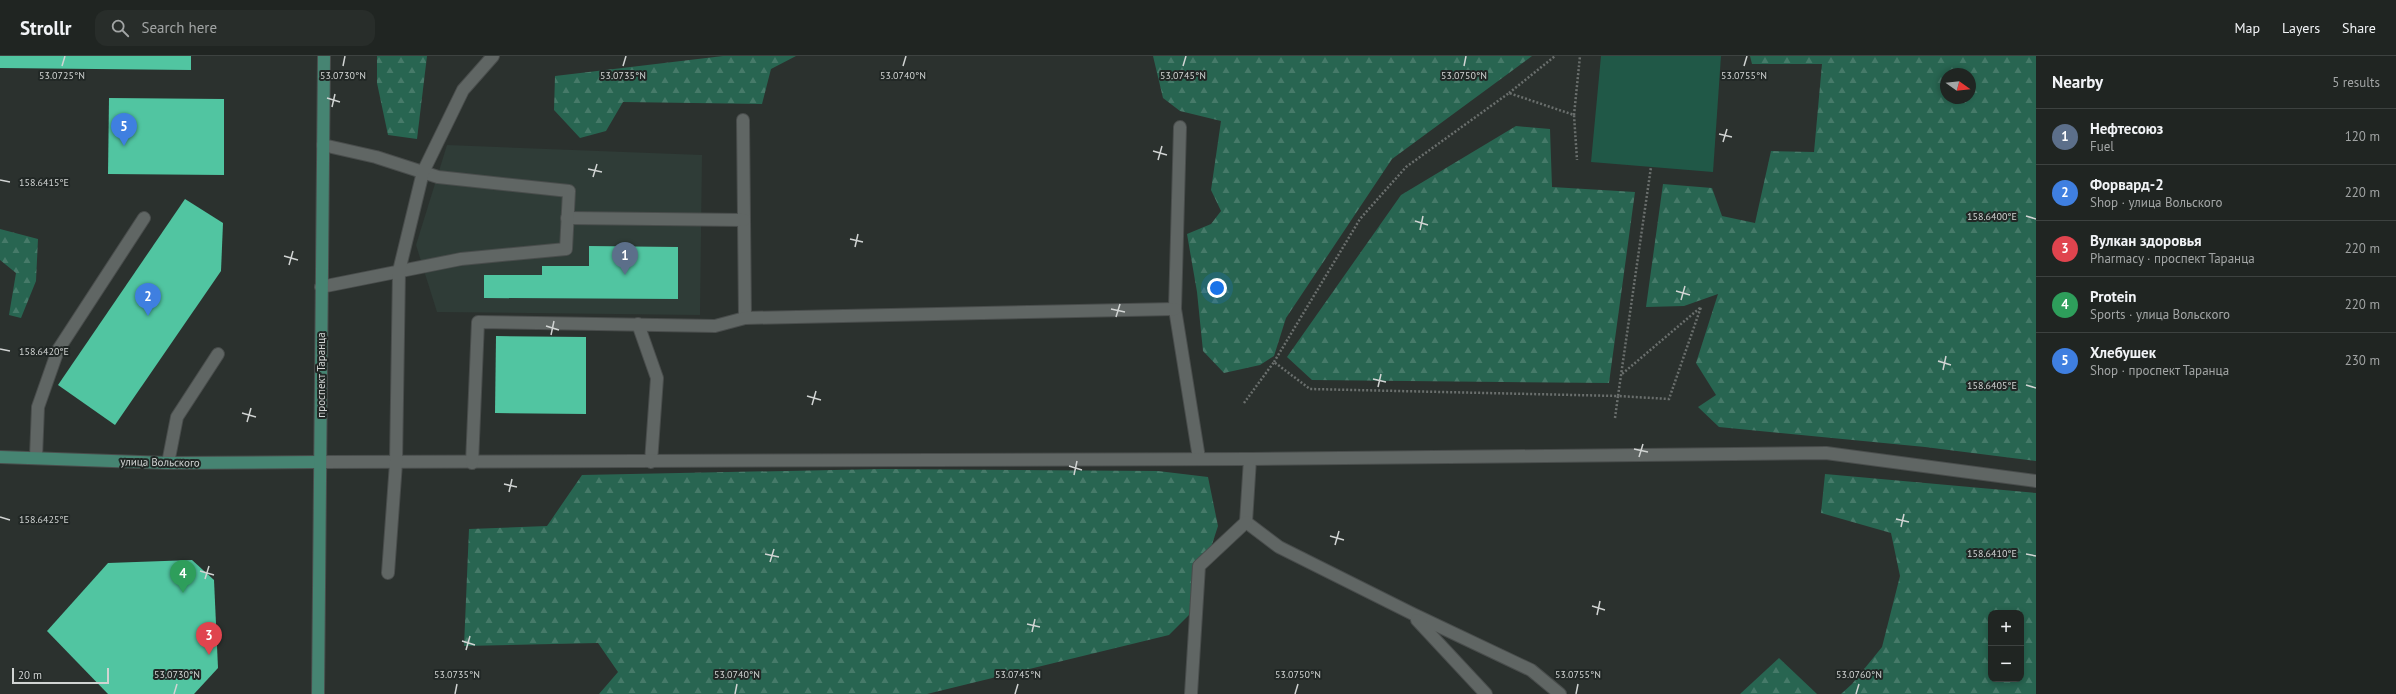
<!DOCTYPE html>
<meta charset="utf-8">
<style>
body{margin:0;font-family:"PT Sans",sans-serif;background:#282d2a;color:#f1f3f6}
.controls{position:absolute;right:12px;bottom:12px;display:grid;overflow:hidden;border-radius:8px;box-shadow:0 2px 6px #0003}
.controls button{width:36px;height:36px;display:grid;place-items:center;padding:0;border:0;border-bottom:1px solid #3d4240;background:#202522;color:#f1f3f6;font:20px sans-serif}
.compass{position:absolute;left:1940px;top:12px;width:36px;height:36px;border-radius:50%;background:#202522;box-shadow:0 2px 6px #0003;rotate:105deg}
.scale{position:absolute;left:12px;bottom:10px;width:97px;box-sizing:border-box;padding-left:4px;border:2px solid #d1d4d3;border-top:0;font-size:11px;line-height:14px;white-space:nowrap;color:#d1d4d3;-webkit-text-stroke:3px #212725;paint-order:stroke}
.you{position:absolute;left:1217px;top:232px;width:14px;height:14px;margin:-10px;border:3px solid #fff;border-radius:50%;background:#1a73e8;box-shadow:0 0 0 6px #1a73e833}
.badge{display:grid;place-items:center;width:26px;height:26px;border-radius:50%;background:#ea580c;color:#fff;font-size:13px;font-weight:700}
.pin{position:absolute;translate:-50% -33px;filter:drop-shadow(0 1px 2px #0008)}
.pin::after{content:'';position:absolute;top:21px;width:14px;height:12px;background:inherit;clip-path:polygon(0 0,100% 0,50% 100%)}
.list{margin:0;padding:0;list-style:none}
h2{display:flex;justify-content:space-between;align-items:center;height:52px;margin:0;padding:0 16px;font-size:17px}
h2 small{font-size:13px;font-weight:400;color:#a2a5a5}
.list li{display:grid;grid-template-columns:26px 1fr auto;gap:12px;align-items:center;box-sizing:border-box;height:56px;padding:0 16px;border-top:1px solid #3d4240}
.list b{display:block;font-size:15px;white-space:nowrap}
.list p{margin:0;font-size:13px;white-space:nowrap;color:#a2a5a5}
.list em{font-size:13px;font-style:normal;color:#a2a5a5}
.icon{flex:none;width:22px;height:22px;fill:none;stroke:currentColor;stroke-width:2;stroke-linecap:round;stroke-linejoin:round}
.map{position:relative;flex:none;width:2036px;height:638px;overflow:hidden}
header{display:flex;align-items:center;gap:24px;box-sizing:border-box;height:56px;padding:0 20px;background:#202522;border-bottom:1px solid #3d4240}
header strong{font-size:19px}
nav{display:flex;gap:22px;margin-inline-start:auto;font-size:14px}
.search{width:280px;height:36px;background:#282d2a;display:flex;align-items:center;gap:10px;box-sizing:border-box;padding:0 14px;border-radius:12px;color:#a2a5a5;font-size:15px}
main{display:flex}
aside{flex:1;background:#202522}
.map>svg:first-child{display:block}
</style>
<header>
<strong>Strollr</strong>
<div class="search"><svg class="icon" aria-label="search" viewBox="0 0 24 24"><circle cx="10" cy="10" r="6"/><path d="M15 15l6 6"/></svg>Search here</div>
<nav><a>Map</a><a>Layers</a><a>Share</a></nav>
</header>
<main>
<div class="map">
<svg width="2036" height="638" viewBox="0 0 2036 638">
<defs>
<pattern id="forest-firs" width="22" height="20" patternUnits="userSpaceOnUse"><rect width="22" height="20" fill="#286551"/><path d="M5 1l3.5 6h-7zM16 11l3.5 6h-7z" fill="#467a69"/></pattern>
</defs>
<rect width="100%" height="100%" fill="#2b312e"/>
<polygon fill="#2f3c37" points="447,89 702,99 700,259 437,256 416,189"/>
<g fill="url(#forest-firs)" fill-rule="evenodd">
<polygon points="377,0 427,0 417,83 388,79 377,27"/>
<polygon points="723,0 796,0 771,13 762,48 623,46 606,75 580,82 554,54 555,20"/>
<polygon points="1153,0 1532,0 1392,103 1286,262 1274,300 1260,309 1224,317 1203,295 1197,236 1187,178 1211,168 1221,155 1211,134 1221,65 1180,55 1163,42"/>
<path d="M1750,0H2036V405L1925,391L1719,371L1698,351L1716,339L1696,307L1718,238L1684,250L1646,251L1663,128L1712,132L1722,160L1755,167L1771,95L1814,96L1822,8H1752ZM1946,18H1970V42H1946Z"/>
<polygon points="1516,70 1550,73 1552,131 1635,136 1609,327 1312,324 1287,301 1401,139"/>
<polygon points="0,173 38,183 36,225 21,262 9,259 16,217 0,204"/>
<polygon points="882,413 1158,415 1208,421 1218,470 1189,559 1169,579 927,638 599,638 618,616 598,587 464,590 469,473 547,470 582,419"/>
<path d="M1825,418L2036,437V638H1841L1852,628L1882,591L1900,520L1891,477L1821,457ZM1991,557H2021V623H1991Z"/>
<polygon points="1779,602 1817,638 1740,638"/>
</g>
<polygon fill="#205847" points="1601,0 1721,0 1713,116 1591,106"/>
<g fill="#51c5a1">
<polygon points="0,0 191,0 191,14 0,12"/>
<polygon points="109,42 224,43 224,119 108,118"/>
<polygon points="185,143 223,167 221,215 115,369 58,329"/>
<polygon points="589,190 678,191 678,243 484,242 484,219 542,219 542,210 589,210"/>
<polygon points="496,280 586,281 586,358 495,357"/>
<polygon points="192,504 214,524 218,612 194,638 108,638 47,575 108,507"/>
</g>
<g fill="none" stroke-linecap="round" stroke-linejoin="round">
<g stroke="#494d4c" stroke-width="14">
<g id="minor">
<polyline points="743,64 745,262"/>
<polyline points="1180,71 1175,253 1199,402"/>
<polyline points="567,162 744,164"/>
<polyline points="321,231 461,203 566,193 569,135 438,121 376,101 323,89"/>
<polyline points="638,268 657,322 651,406"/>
<polyline points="36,401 38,351 58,294 144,162"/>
<polyline points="1250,403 1246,466 1279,491 1413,558 1531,614 1560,638"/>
<polyline points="320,406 1250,403 1826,397 2036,425"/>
<polyline points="168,407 177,361 218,298"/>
<polyline points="472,407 478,266 715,270 745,262 1175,253"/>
<polyline points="388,517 396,407 399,215 423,116 463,34 493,0"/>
<polyline points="1417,564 1486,638"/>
<polyline points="1191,638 1199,510 1246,466"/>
</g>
</g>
<g stroke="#494d4c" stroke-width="14">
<g id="major">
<polyline points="0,401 168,407 320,406"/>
<polyline points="318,638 324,0"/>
</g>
</g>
<g stroke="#6a6f6d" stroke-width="2.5" stroke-dasharray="2 2" stroke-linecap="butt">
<polyline points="1509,37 1555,0"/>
<polyline points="1574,59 1580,0"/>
<polyline points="1274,306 1360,163 1406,111 1509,37 1574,59 1577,104"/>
<polyline points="1244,347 1274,306 1310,333 1618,340 1651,111"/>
<polyline points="1615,362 1618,340 1669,343 1701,251 1622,318"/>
</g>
<use href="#minor" stroke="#606664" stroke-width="12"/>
<use href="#major" stroke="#468472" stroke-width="12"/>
</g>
<path fill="none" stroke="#d1d4d3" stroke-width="1.5" d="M62,10L65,0M343,10L345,0M623,10L626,0M903,10L906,0M1183,10L1186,0M1464,10L1466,0M1744,10L1747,0M327,42L340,46M332,51L335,38M1719,78L1732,81M1723,86L1727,73M1153,95L1167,99M1158,104L1162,90M588,113L602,116M593,121L597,108M0,124L10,126M2026,160L2036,163M1415,165L1428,169M1420,174L1423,160M850,183L863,186M855,191L858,178M284,200L298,204M289,209L293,195M1676,235L1690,239M1681,244L1685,230M1111,253L1125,256M1116,261L1120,248M546,270L559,274M551,279L554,265M0,293L10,295M1938,305L1951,309M1943,314L1946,300M1373,323L1386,326M2026,329L2036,332M1378,331L1381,318M807,340L821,344M812,349L816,335M242,357L256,361M247,366L251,352M1634,393L1648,396M1639,401L1643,388M1069,410L1082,414M1074,419L1077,405M504,428L517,431M509,436L512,423M0,461L10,464M1896,463L1909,466M1901,471L1904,458M1330,480L1344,484M1335,489L1339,475M765,498L779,501M2026,498L2036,500M770,506L774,493M200,515L214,519M205,523L209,510M1592,550L1605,554M1597,559L1600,545M1027,568L1040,571M1032,576L1035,563M462,585L475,589M466,594L470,580M174,638L177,628M455,638L457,628M735,638L737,628M1015,638L1018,628M1295,638L1298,628M1576,638L1578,628M1856,638L1859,628"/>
<g text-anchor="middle" stroke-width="4" stroke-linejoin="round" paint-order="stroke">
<g font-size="11" fill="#d1d4d3" stroke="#212725">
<text transform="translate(321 319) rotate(-90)" y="4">проспект Таранца</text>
<text transform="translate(160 406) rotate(1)" y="4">улица Вольского</text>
</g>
</g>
<g font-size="10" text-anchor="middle" fill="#d1d4d3" stroke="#212725" stroke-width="4" stroke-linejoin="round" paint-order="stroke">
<text x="62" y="23">53.0725°N</text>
<text x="343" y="23">53.0730°N</text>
<text x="623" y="23">53.0735°N</text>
<text x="903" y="23">53.0740°N</text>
<text x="1183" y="23">53.0745°N</text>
<text x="1464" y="23">53.0750°N</text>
<text x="1744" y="23">53.0755°N</text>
<text x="44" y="130">158.6415°E</text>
<text x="1992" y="164">158.6400°E</text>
<text x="44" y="299">158.6420°E</text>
<text x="1992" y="333">158.6405°E</text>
<text x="44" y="467">158.6425°E</text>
<text x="1992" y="501">158.6410°E</text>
<text x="177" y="622">53.0730°N</text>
<text x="457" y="622">53.0735°N</text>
<text x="737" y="622">53.0740°N</text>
<text x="1018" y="622">53.0745°N</text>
<text x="1298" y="622">53.0750°N</text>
<text x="1578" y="622">53.0755°N</text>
<text x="1859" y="622">53.0760°N</text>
</g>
</svg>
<div class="controls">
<button>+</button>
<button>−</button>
</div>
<svg class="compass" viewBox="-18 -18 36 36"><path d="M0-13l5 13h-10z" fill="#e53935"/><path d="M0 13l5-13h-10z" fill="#a2a5a5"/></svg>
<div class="scale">20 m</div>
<div class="you"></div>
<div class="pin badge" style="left:625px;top:219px;background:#5c6f8a">1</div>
<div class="pin badge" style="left:148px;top:260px;background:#3f7fe0">2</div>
<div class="pin badge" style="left:209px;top:599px;background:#e0444e">3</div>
<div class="pin badge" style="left:183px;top:537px;background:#2e9e5b">4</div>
<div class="pin badge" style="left:124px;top:90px;background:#3f7fe0">5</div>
</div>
<aside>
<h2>Nearby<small>5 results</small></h2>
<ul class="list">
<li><span class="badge" style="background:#5c6f8a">1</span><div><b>Нефтесоюз</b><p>Fuel</p></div><em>120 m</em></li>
<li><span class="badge" style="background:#3f7fe0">2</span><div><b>Форвард-2</b><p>Shop · улица Вольского</p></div><em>220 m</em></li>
<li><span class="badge" style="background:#e0444e">3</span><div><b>Вулкан здоровья</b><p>Pharmacy · проспект Таранца</p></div><em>220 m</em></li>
<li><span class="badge" style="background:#2e9e5b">4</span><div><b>Protein</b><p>Sports · улица Вольского</p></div><em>220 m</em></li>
<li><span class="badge" style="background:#3f7fe0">5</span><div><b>Хлебушек</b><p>Shop · проспект Таранца</p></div><em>230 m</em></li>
</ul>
</aside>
</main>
